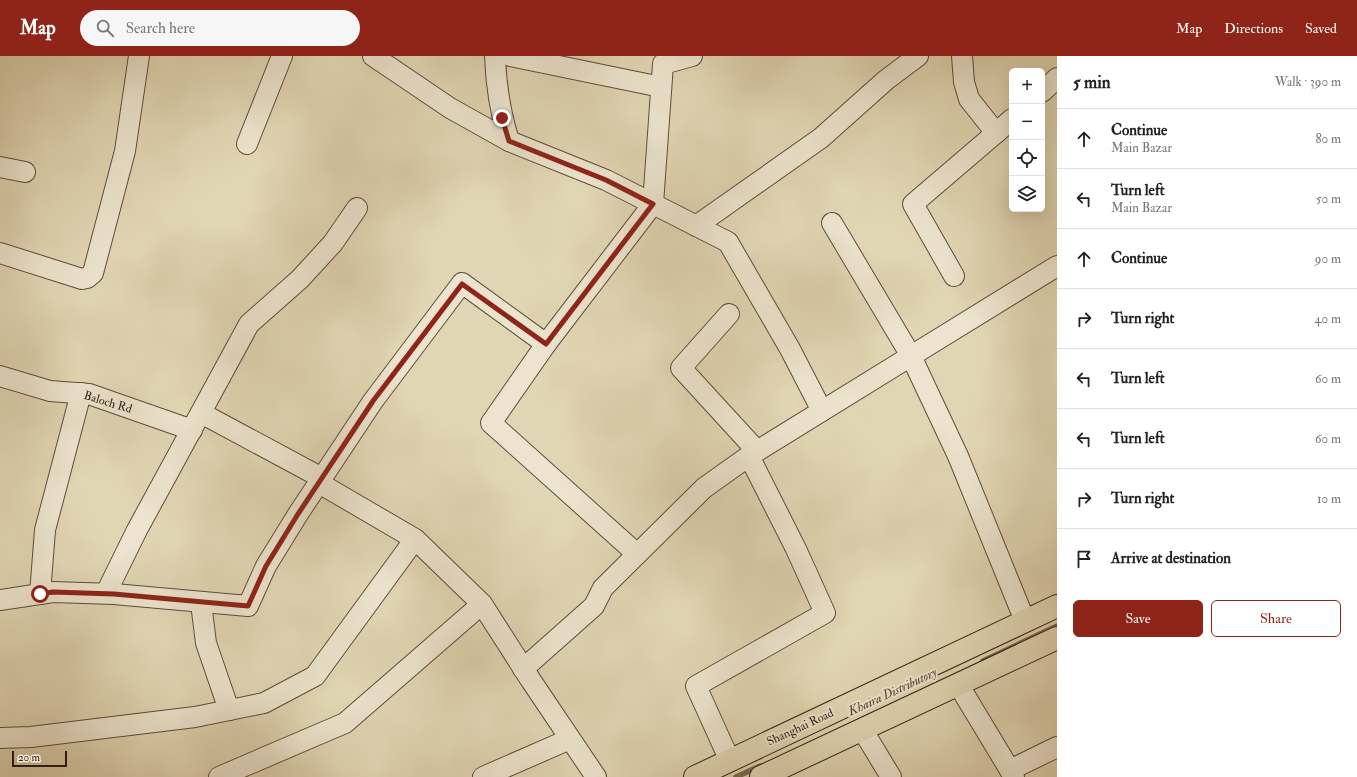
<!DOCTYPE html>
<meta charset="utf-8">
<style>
body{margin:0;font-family:"IM FELL Double Pica",serif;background:#f6f6f6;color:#222}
.controls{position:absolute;right:12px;top:12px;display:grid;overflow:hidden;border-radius:6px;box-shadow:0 4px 16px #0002}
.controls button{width:36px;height:36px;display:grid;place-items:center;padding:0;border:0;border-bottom:1px solid #e0e0e0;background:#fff;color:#222;font:20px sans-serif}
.scale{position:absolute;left:12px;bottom:10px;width:55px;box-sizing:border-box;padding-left:4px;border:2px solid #331e15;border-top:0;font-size:11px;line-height:14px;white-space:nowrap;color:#331e15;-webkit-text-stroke:3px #ece4ce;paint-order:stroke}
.stop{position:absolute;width:12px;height:12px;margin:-9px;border:3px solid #8f2418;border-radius:50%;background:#fff}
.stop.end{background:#8f2418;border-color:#fff;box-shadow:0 1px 4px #0008}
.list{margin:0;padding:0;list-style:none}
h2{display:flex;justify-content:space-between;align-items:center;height:52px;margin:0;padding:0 16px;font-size:17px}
h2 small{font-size:13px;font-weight:400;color:#767676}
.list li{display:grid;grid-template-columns:26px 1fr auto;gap:12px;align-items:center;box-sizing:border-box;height:60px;padding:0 16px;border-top:1px solid #e0e0e0}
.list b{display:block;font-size:15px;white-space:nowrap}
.list p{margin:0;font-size:13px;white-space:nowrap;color:#767676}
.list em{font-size:13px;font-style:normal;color:#767676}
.actions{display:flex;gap:8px;padding:12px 16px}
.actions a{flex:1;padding:9px 0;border:1px solid #8f2418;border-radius:6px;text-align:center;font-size:14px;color:#8f2418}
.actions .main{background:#8f2418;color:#fff}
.icon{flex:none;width:22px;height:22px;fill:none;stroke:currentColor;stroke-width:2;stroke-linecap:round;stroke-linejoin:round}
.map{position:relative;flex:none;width:1057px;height:721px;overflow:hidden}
header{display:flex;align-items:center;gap:24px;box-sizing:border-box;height:56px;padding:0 20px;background:#8f2418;color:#fff}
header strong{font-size:19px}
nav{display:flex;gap:22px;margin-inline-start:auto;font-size:14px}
.search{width:280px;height:36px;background:#f6f6f6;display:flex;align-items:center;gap:10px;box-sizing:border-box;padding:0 14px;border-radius:22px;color:#767676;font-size:15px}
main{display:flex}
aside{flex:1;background:#fff}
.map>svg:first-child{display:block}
</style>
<header>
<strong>Map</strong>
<div class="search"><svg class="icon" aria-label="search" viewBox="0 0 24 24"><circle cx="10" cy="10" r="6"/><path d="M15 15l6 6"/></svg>Search here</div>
<nav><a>Map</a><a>Directions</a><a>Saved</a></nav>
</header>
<main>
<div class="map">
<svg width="1057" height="721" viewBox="0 0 1057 721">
<rect width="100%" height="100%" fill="#e1d6b3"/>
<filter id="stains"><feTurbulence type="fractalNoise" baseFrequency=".005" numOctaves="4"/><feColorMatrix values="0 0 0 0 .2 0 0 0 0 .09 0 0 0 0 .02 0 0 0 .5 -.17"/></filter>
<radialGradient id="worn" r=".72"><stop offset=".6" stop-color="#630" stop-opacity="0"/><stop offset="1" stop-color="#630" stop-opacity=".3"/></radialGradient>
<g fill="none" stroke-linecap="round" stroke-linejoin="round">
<g stroke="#786753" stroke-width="5.5">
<polyline points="983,605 1057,570"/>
<polyline points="736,721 760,710"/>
</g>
<g stroke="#5e4c3c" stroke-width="22">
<g id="street">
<polyline points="373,0 450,52 509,85 606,124 728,186 790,293 822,355"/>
<path d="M495,0C496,30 500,56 509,85"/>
<polyline points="510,0 661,31"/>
<polyline points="962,0 964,26 969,43 996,77 1012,63"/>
<polyline points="1042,36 1057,22"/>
<polyline points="247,88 282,0"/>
<polyline points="0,111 25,116"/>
<polyline points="832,167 911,300 1057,210"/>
<polyline points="696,170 821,82 886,24 918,0"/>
<polyline points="0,197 82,223 87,222 93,217 125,95 139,0"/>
<polyline points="954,220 913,148 996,77"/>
<polyline points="729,258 681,312 757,395"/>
<polyline points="546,288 491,367 637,498"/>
<polyline points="0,320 50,335 89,338 192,374"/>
<polyline points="201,357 322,422"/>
<polyline points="749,400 911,300 958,400 1025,565"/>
<polyline points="319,427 415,483 482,548 530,623 596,721"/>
<polyline points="106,537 137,474 249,268 300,223 333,187 357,152"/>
<polyline points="40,538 45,474 81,337"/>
<polyline points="0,544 53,536 114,538 248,550 266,510 298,458 373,345 462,227 546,288 653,148 663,8 692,0"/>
<polyline points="201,547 206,587 229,654"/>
<polyline points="523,613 594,550 603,532 704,432 749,400 796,493 825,557 696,630 730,705"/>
<polyline points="958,628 1014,721"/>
<polyline points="862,673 891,721"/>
<polyline points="0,682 31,681 195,661 264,647 315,620 415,483"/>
<polyline points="1010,714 1057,691"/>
<polyline points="219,721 345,667 482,548"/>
<polyline points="483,721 570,683"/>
</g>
</g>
<g stroke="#331e15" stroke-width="24">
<g id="primary">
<polyline points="695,721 1057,550"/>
<polyline points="761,721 1057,582"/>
</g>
</g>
<use href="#street" stroke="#ece4ce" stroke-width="20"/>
<use href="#primary" stroke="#e1d6b3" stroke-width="22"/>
</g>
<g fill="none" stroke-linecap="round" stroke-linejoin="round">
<polyline stroke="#8f2418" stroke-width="5" points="40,538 53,536 114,538 248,550 266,510 298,458 373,345 462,228 546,288 653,148 606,124 509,85 502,62"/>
</g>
<g text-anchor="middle" stroke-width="4" stroke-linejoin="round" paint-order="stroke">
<g font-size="12" fill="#331e15" stroke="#ece4ce">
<text transform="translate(108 346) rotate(17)" y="4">Baloch Rd</text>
<text transform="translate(800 671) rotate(-25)" y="4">Shanghai Road</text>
</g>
<g font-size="13" font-style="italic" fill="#5b4839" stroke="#ece4ce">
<text transform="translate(892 635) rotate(-25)" y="5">Khaira Distributory</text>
</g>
</g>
<rect width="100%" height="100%" filter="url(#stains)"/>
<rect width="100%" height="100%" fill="url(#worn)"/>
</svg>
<div class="controls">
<button>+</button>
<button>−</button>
<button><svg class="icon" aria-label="locate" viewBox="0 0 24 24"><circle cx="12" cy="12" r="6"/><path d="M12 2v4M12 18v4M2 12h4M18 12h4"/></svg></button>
<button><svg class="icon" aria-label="layers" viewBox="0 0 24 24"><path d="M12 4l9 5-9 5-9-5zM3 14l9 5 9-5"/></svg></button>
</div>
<div class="scale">20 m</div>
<div class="stop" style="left:40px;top:538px"></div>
<div class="stop end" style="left:502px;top:62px"></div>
</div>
<aside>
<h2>5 min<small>Walk · 390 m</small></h2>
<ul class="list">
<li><svg class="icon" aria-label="ahead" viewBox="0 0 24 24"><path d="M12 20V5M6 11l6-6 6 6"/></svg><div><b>Continue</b><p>Main Bazar</p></div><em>80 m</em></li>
<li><svg class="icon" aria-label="left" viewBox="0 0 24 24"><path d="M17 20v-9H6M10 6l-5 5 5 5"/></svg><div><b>Turn left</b><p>Main Bazar</p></div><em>50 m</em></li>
<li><svg class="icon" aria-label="ahead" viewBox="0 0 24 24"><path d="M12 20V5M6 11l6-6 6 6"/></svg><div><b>Continue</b></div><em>90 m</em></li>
<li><svg class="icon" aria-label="right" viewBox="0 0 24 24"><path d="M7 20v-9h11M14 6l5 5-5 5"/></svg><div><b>Turn right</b></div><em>40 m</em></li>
<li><svg class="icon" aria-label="left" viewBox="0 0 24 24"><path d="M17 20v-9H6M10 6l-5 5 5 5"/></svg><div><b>Turn left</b></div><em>60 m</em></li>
<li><svg class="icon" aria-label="left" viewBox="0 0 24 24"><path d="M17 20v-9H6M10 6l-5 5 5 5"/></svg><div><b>Turn left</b></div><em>60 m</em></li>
<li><svg class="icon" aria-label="right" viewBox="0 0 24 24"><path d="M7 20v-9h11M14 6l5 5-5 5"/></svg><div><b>Turn right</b></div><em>10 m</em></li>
<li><svg class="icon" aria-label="arrive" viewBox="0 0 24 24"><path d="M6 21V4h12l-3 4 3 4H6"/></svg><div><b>Arrive at destination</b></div></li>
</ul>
<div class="actions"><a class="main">Save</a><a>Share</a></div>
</aside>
</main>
